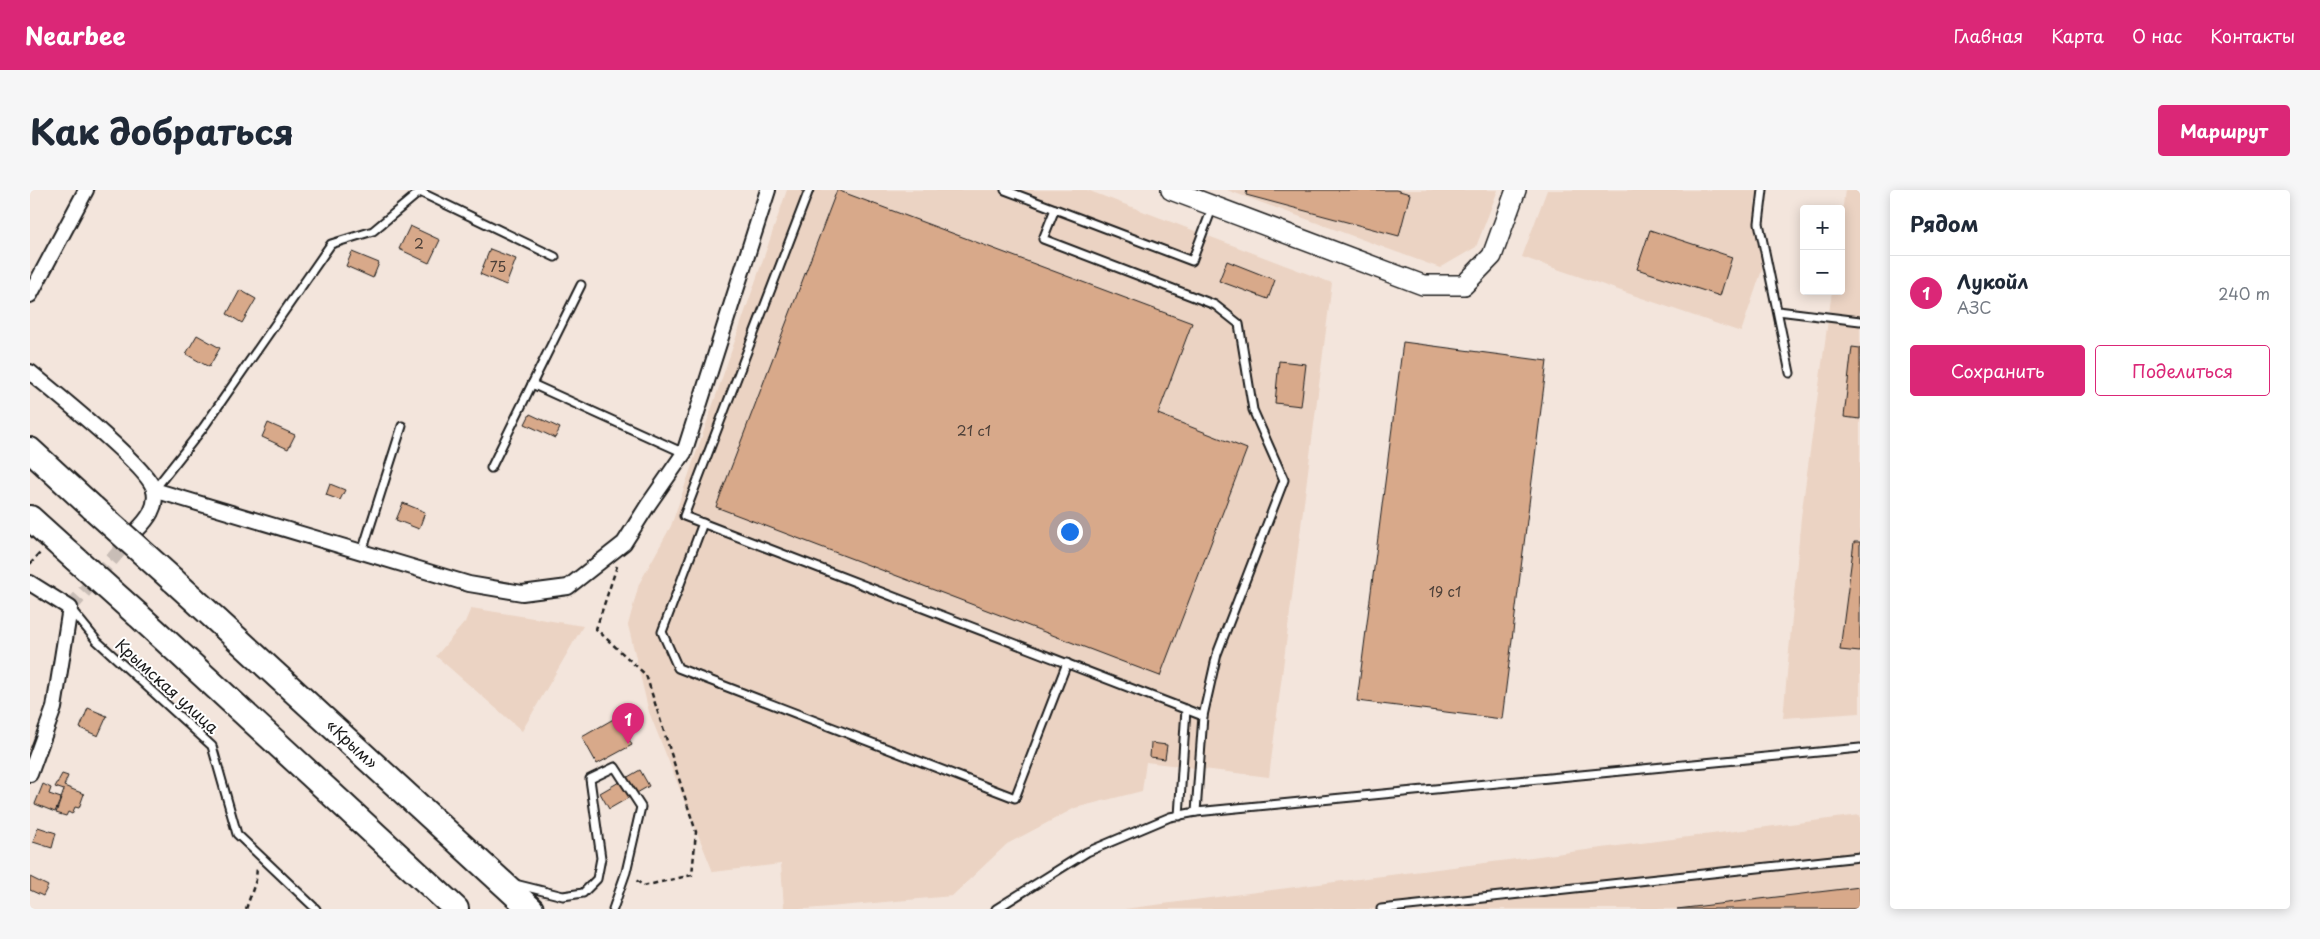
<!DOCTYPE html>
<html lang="ru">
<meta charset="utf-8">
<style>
body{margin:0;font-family:"Playpen Sans",sans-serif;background:#f6f6f7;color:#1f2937}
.controls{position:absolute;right:15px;top:15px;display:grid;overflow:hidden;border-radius:5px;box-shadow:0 2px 12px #0003}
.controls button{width:45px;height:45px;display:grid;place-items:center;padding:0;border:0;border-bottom:1px solid #e0e1e3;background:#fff;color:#1f2937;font:25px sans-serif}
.you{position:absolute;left:1039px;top:341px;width:18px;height:18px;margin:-12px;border:4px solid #fff;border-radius:50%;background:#1a73e8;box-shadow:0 0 0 8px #1a73e833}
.badge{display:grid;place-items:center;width:32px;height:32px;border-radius:50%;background:#db2777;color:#fff;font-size:16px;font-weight:700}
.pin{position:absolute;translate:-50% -41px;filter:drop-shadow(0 1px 2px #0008)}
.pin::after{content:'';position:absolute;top:26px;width:18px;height:15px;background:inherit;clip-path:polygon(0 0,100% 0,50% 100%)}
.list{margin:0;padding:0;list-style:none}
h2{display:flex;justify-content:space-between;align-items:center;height:65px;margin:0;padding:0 20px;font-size:21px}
h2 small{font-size:16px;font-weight:400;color:#747a83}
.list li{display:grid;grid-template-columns:32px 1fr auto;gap:15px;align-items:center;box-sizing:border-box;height:75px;padding:0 20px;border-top:1px solid #e0e1e3}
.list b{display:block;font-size:19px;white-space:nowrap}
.list p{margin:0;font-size:16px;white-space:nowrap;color:#747a83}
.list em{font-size:16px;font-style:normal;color:#747a83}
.actions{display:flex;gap:10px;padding:15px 20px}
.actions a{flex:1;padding:11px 0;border:1px solid #db2777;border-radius:5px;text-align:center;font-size:18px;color:#db2777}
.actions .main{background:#db2777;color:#fff}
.map{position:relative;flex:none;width:1830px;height:719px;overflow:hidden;border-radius:5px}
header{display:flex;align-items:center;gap:30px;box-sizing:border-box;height:70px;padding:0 25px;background:#db2777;color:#fff}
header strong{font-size:24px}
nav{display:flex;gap:28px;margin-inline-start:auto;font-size:18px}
.intro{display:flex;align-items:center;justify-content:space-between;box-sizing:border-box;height:120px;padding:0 30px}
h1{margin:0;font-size:35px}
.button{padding:12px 22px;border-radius:5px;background:#db2777;color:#fff;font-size:18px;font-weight:700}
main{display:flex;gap:30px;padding:0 30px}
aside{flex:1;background:#fff;border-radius:5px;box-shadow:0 2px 12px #0003}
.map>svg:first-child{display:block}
</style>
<header>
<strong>Nearbee</strong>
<nav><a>Главная</a><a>Карта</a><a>О нас</a><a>Контакты</a></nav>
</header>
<div class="intro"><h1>Как добраться</h1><a class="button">Маршрут</a></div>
<main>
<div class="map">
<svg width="1830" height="719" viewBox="0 0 1830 719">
<rect width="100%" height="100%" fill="#f3e5dc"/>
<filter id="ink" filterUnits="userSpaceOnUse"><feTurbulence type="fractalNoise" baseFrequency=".02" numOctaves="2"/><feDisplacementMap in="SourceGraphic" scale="10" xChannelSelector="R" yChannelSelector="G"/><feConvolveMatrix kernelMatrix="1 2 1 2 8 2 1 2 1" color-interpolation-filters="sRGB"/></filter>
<g filter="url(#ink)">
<g fill="#ebd3c3">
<polygon points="757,0 1057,0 1302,93 1239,587 1116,572 1112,601 1045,618 977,654 922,706 777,719 754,719 751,674 683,682 619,522 598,435 609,394 641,336"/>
<polygon points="1197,0 1468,0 1446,57 1410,78"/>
<polygon points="1517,0 1728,0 1725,12 1732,80 1711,142 1492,67"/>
<polygon points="1815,0 1830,0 1830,523 1753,528 1771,327 1802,101 1811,101 1811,31"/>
<polygon points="441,418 553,436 492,541 406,466 435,432"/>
<polygon points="1830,625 1830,719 1094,719"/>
</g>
<g fill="#d8a98a" stroke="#1c1c1c">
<polygon points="807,0 1162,133 1128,224 1217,259 1130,486 686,317"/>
<polygon points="1217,0 1366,0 1380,4 1369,46 1216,5"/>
<polygon points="380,36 410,50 399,73 369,59"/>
<polygon points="1620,40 1702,67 1690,106 1607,79"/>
<polygon points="460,59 486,69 476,95 450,84"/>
<polygon points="322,62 349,73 343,88 316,76"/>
<polygon points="1197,71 1245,90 1238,109 1189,91"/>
<polygon points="210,100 226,109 212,133 197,124"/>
<polygon points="167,145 190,158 179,177 156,164"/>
<polygon points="1373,152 1517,171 1472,529 1327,511"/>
<polygon points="1822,157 1830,158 1830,229 1814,227"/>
<polygon points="1249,171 1276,174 1271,216 1245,213"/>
<polygon points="500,224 530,238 525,248 495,234"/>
<polygon points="238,233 265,245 258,259 232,247"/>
<polygon points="300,294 315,300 310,310 296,305"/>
<polygon points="373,313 395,322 389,339 366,330"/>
<polygon points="1824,352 1830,352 1830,462 1810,460"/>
<polygon points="58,518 77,526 68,546 50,538"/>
<polygon points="587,527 602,555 567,574 552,547"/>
<polygon points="1121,553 1137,555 1135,569 1120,567"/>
<polygon points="610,580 619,596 579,619 570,603"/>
<polygon points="32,584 38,586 34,596 54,604 49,618 45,617 42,624 38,622 36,626 26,623 34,600 25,597"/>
<polygon points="13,594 21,598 19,604 31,608 25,622 5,614"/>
<polygon points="8,637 26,643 22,658 3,652"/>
<polygon points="0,687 18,696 13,706 0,700"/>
<polygon points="1830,697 1830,719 1647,719"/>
</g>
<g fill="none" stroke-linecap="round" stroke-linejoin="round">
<polyline stroke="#c8bdb6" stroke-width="14" stroke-dasharray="14 7" stroke-linecap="butt" points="40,418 103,345"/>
<g stroke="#1c1c1c" stroke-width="11">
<g id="lane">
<polyline points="779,0 654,326 1173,526"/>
<polyline points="975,0 1025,19"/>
<polyline points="1733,0 1729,33 1760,183"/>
<polyline points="390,2 525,67"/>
<polyline points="1748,121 1830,131"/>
<polyline points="502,194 551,95"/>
<polyline points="461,278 502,194 654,263"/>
<polyline points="124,300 173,238 301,54 343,41 392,0"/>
<polyline points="673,333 632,442 648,478 985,608 1037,473"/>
<polyline points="332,362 372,236"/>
<polyline points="41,419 67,451 182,556 207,644 286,719"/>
<polyline points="1166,622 1173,526 1187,464 1254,290 1223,220 1209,134 1185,115 1013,49 1025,19 1162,71 1183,16"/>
<polyline points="1149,626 1156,519"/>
<polyline points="485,694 533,706 553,703 567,689 571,668 560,589 585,577 611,617 596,682 583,719"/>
<polyline points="966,719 1057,662 1140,627 1166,622 1830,558"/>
<polyline points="1351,719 1830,667"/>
</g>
</g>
<g stroke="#1c1c1c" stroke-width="18">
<g id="street">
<polyline points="0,105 56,0"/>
<path d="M0,182C22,200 120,279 124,300C128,317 117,330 107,340"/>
<polyline points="124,300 439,394 492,403 538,397 594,353 618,315 654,263 738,0"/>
<polyline points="0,393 40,418 24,518 0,584"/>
</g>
</g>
<g stroke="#1c1c1c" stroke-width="22">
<polyline id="secondary" points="1141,0 1393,95 1434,95 1462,66 1486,0"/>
</g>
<g stroke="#1c1c1c" stroke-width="28">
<g id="highway">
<polyline points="0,260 63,318"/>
<polyline points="0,328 31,356"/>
<polyline points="143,390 501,719"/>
<polyline points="108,425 426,719"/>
</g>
</g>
<g stroke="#1c1c1c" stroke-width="2.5" stroke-dasharray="5 4" stroke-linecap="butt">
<polyline points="0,374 12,361"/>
<polyline points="587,376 566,439 616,485 666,642 662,685 613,696 604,688"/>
<polyline points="216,719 226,690 227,677"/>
</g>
<use href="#lane" stroke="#fff" stroke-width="7"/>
<use href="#street" stroke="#fff" stroke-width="14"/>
<use href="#secondary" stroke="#fff" stroke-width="19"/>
<use href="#highway" stroke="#fff" stroke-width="24"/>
<g stroke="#1c1c1c" stroke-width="28" stroke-linecap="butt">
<g id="highway-bridge">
<polyline points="63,318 143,390"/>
<polyline points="31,356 108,425"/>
</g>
</g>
<use href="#highway-bridge" stroke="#fff" stroke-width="24"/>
</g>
</g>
<g text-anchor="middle" stroke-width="4" stroke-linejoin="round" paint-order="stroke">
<g font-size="14" fill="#4b3f38">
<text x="389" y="59">2</text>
<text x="468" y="82">75</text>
<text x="944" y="246">21 с1</text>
<text x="1415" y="407">19 с1</text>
</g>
<g font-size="16" fill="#1c1c1c" stroke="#fff">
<text transform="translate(137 496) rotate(42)" y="6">Крымская улица</text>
<text transform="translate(322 554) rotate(43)" y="6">«Крым»</text>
</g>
</g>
</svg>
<div class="controls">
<button>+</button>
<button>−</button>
</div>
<div class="you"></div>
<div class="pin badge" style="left:598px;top:554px">1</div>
</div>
<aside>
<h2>Рядом<small></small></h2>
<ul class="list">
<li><span class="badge">1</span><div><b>Лукойл</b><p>АЗС</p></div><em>240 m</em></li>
</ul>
<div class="actions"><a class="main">Сохранить</a><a>Поделиться</a></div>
</aside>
</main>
